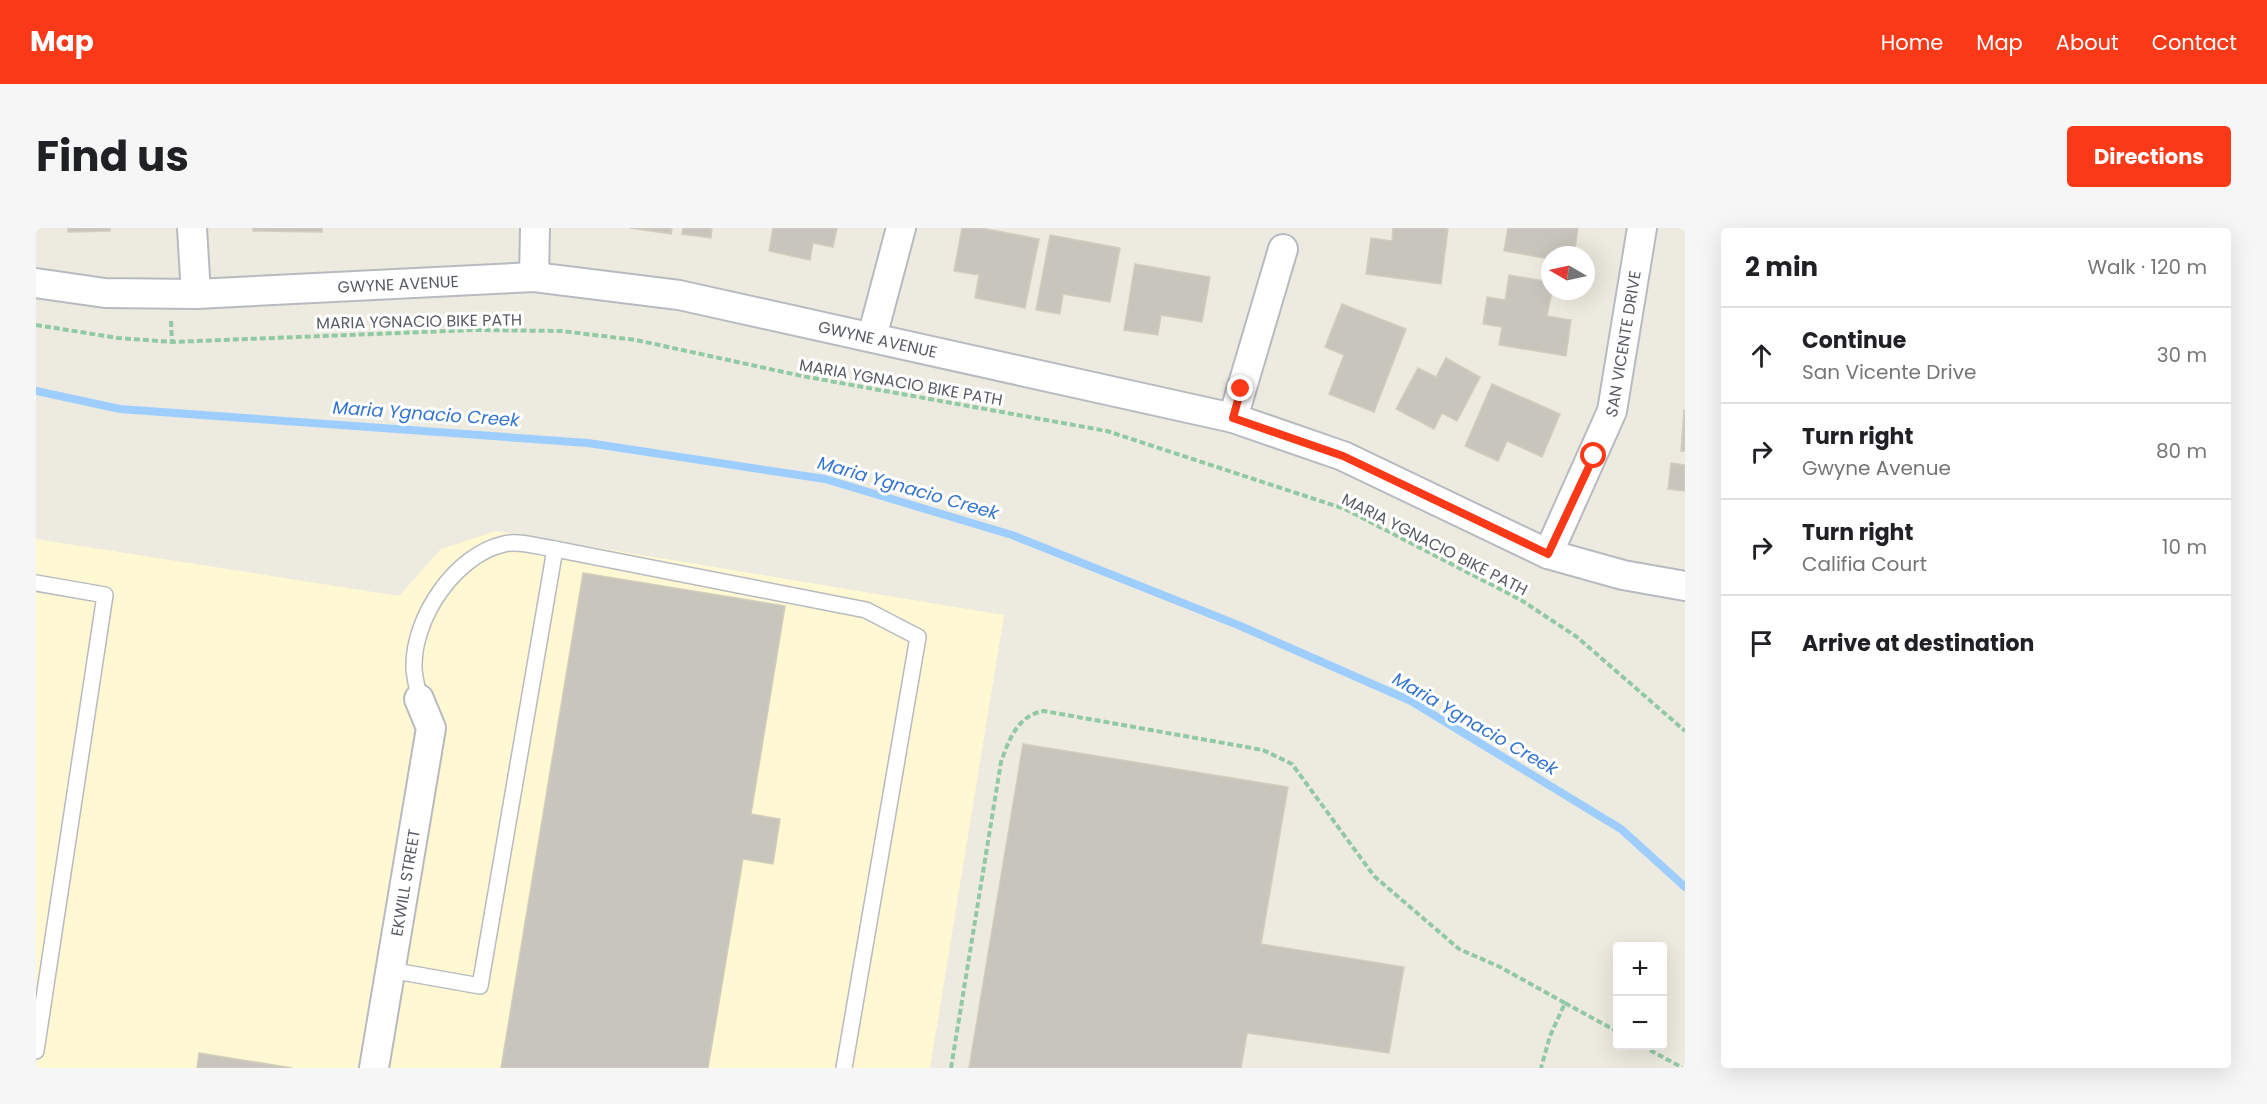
<!DOCTYPE html>
<meta charset="utf-8">
<style>
body{margin:0;font-family:Poppins,sans-serif;background:#f6f6f6;color:#202124}
.controls{position:absolute;right:18px;bottom:18px;display:grid;overflow:hidden;border-radius:6px;box-shadow:0 6px 24px #0002}
.controls button{width:54px;height:54px;display:grid;place-items:center;padding:0;border:0;border-bottom:2px solid #e0e0e0;background:#fff;color:#202124;font:30px sans-serif}
.compass{position:absolute;left:1505px;top:18px;width:54px;height:54px;border-radius:50%;background:#fff;box-shadow:0 6px 24px #0002;rotate:279deg}
.stop{position:absolute;width:18px;height:18px;margin:-14px;border:4px solid #fa3918;border-radius:50%;background:#fff}
.stop.end{background:#fa3918;border-color:#fff;box-shadow:0 2px 6px #0008}
.list{margin:0;padding:0;list-style:none}
h2{display:flex;justify-content:space-between;align-items:center;height:78px;margin:0;padding:0 24px;font-size:26px}
h2 small{font-size:20px;font-weight:400;color:#757577}
.list li{display:grid;grid-template-columns:39px 1fr auto;gap:18px;align-items:center;box-sizing:border-box;height:96px;padding:0 24px;border-top:2px solid #e0e0e0}
.list b{display:block;font-size:22px;white-space:nowrap}
.list p{margin:0;font-size:20px;white-space:nowrap;color:#757577}
.list em{font-size:20px;font-style:normal;color:#757577}
.icon{flex:none;width:33px;height:33px;fill:none;stroke:currentColor;stroke-width:2;stroke-linecap:round;stroke-linejoin:round}
.map{position:relative;flex:none;width:1649px;height:840px;overflow:hidden;border-radius:6px}
header{display:flex;align-items:center;gap:36px;box-sizing:border-box;height:84px;padding:0 30px;background:#fa3918;color:#fff}
header strong{font-size:28px}
nav{display:flex;gap:33px;margin-inline-start:auto;font-size:21px}
.intro{display:flex;align-items:center;justify-content:space-between;box-sizing:border-box;height:144px;padding:0 36px}
h1{margin:0;font-size:42px}
.button{padding:15px 27px;border-radius:6px;background:#fa3918;color:#fff;font-size:21px;font-weight:700}
main{display:flex;gap:36px;padding:0 36px}
aside{flex:1;background:#fff;border-radius:6px;box-shadow:0 6px 24px #0002}
.map>svg:first-child{display:block}
</style>
<header>
<strong>Map</strong>
<nav><a>Home</a><a>Map</a><a>About</a><a>Contact</a></nav>
</header>
<div class="intro"><h1>Find us</h1><a class="button">Directions</a></div>
<main>
<div class="map">
<svg width="1649" height="840" viewBox="0 0 1649 840">
<rect width="100%" height="100%" fill="#edebdf"/>
<polygon fill="#fff8d2" points="460,303 968,387 894,840 0,840 0,311 363,368 405,321"/>
<g fill="none" stroke-linecap="round" stroke-linejoin="round">
<polyline stroke="#9dceff" stroke-width="8" points="0,163 84,181 552,215 789,251 976,307 1202,397 1375,473 1585,601 1649,659"/>
</g>
<g fill="#c8c5bc" stroke="#d2cdbd" stroke-width="1.5">
<polygon points="32,0 74,0 74,3 32,4"/>
<polygon points="217,0 286,0 286,4 217,3"/>
<polygon points="594,0 636,0 635,6"/>
<polygon points="647,0 676,0 675,10 646,6"/>
<polygon points="737,0 801,0 797,19 777,15 774,32 733,23"/>
<polygon points="926,0 945,0 1003,11 989,80 939,70 943,47 918,43"/>
<polygon points="1357,0 1412,0 1405,56 1330,46 1335,10 1356,13"/>
<polygon points="1472,0 1542,0 1538,27 1514,27 1514,31 1468,23"/>
<polygon points="1014,7 1084,20 1074,74 1027,66 1024,86 1000,82"/>
<polygon points="1099,36 1174,49 1166,94 1125,87 1122,107 1088,102"/>
<polygon points="1473,47 1514,54 1516,63 1511,88 1535,92 1530,128 1463,117 1466,99 1447,96 1451,69 1469,72"/>
<polygon points="1306,76 1370,101 1338,184 1293,166 1308,127 1289,119"/>
<polygon points="1410,130 1444,149 1421,193 1406,185 1398,201 1360,181 1382,140 1400,149"/>
<polygon points="1456,156 1524,186 1506,229 1471,213 1462,233 1429,218"/>
<polygon points="1648,182 1649,182 1649,223 1645,223"/>
<polygon points="1635,235 1649,237 1649,263 1632,261"/>
<polygon points="547,345 749,378 715,586 744,591 737,636 707,631 672,840 465,840"/>
<polygon points="987,516 1252,559 1225,716 1368,739 1353,825 1211,805 1205,840 933,840"/>
<polygon points="163,825 256,840 161,840"/>
</g>
<g fill="none" stroke-linecap="round" stroke-linejoin="round">
<g stroke="#b7bac0" stroke-width="18">
<g id="lane">
<polyline points="0,355 69,367 0,823"/>
<path d="M383,471C382,461 378,449 378,439C377,390 419,327 468,316C482,312 504,319 519,321L830,382L882,409L808,840"/>
<polyline points="354,742 444,758 519,321"/>
</g>
</g>
<g stroke="#b7bac0" stroke-width="32">
<g id="street">
<polyline points="156,0 160,66"/>
<polyline points="498,49 499,0"/>
<path id="s1" d="M0,55L69,65L160,66L498,49L643,67L1197,190L1307,228L1512,326L1587,347L1649,358"/>
<polyline points="836,109 865,0"/>
<polyline points="1197,190 1247,21"/>
<path id="s2" d="M1512,326L1576,183L1606,0"/>
<path id="s3" d="M338,840L395,500L383,471"/>
</g>
</g>
<g stroke="#91c9a4" stroke-width="4" stroke-dasharray="6 3" stroke-linecap="butt">
<polyline points="135,93 136,114"/>
<polyline points="0,97 82,110 136,114 438,102 525,103 600,112 766,148 1071,203 1309,281 1485,372 1541,409 1649,503"/>
<polyline points="1529,775 1582,804"/>
<polyline points="1606,818 1647,840"/>
<path d="M915,840L965,534C973,511 982,487 1008,483L1227,522L1256,536L1338,648L1423,721L1464,739L1529,775L1514,808L1505,840"/>
</g>
<use href="#lane" stroke="#fff" stroke-width="15"/>
<use href="#street" stroke="#fff" stroke-width="28"/>
</g>
<g fill="none" stroke-linecap="round" stroke-linejoin="round">
<polyline stroke="#fa3918" stroke-width="8" points="1205,161 1197,190 1307,228 1512,326 1558,228"/>
</g>
<g text-anchor="middle" stroke-width="6" stroke-linejoin="round" paint-order="stroke">
<g font-size="16" fill="#585c62" stroke="#fff">
<text dy="6" stroke="none"><textPath href="#s1" startOffset="363">GWYNE AVENUE</textPath></text>
<text transform="translate(383 93) rotate(-1)" y="6">MARIA YGNACIO BIKE PATH</text>
<text dy="6" stroke="none"><textPath href="#s1" startOffset="849">GWYNE AVENUE</textPath></text>
<text dy="6" stroke="none"><textPath href="#s2" startOffset="225">SAN VICENTE DRIVE</textPath></text>
<text transform="translate(865 154) rotate(10)" y="6">MARIA YGNACIO BIKE PATH</text>
<text transform="translate(1399 316) rotate(27)" y="6">MARIA YGNACIO BIKE PATH</text>
<text dy="6" stroke="none"><textPath href="#s3" startOffset="188">EKWILL STREET</textPath></text>
</g>
<g font-size="18" font-style="italic" fill="#3575ce" stroke="#fff">
<text transform="translate(390 186) rotate(4)" y="6">Maria Ygnacio Creek</text>
<text transform="translate(872 260) rotate(16)" y="6">Maria Ygnacio Creek</text>
<text transform="translate(1439 496) rotate(30)" y="6">Maria Ygnacio Creek</text>
</g>
</g>
</svg>
<div class="controls">
<button>+</button>
<button>−</button>
</div>
<svg class="compass" viewBox="-18 -18 36 36"><path d="M0-13l5 13h-10z" fill="#e53935"/><path d="M0 13l5-13h-10z" fill="#757577"/></svg>
<div class="stop" style="left:1558px;top:228px"></div>
<div class="stop end" style="left:1205px;top:161px"></div>
</div>
<aside>
<h2>2 min<small>Walk · 120 m</small></h2>
<ul class="list">
<li><svg class="icon" aria-label="ahead" viewBox="0 0 24 24"><path d="M12 20V5M6 11l6-6 6 6"/></svg><div><b>Continue</b><p>San Vicente Drive</p></div><em>30 m</em></li>
<li><svg class="icon" aria-label="right" viewBox="0 0 24 24"><path d="M7 20v-9h11M14 6l5 5-5 5"/></svg><div><b>Turn right</b><p>Gwyne Avenue</p></div><em>80 m</em></li>
<li><svg class="icon" aria-label="right" viewBox="0 0 24 24"><path d="M7 20v-9h11M14 6l5 5-5 5"/></svg><div><b>Turn right</b><p>Califia Court</p></div><em>10 m</em></li>
<li><svg class="icon" aria-label="arrive" viewBox="0 0 24 24"><path d="M6 21V4h12l-3 4 3 4H6"/></svg><div><b>Arrive at destination</b></div></li>
</ul>
</aside>
</main>
